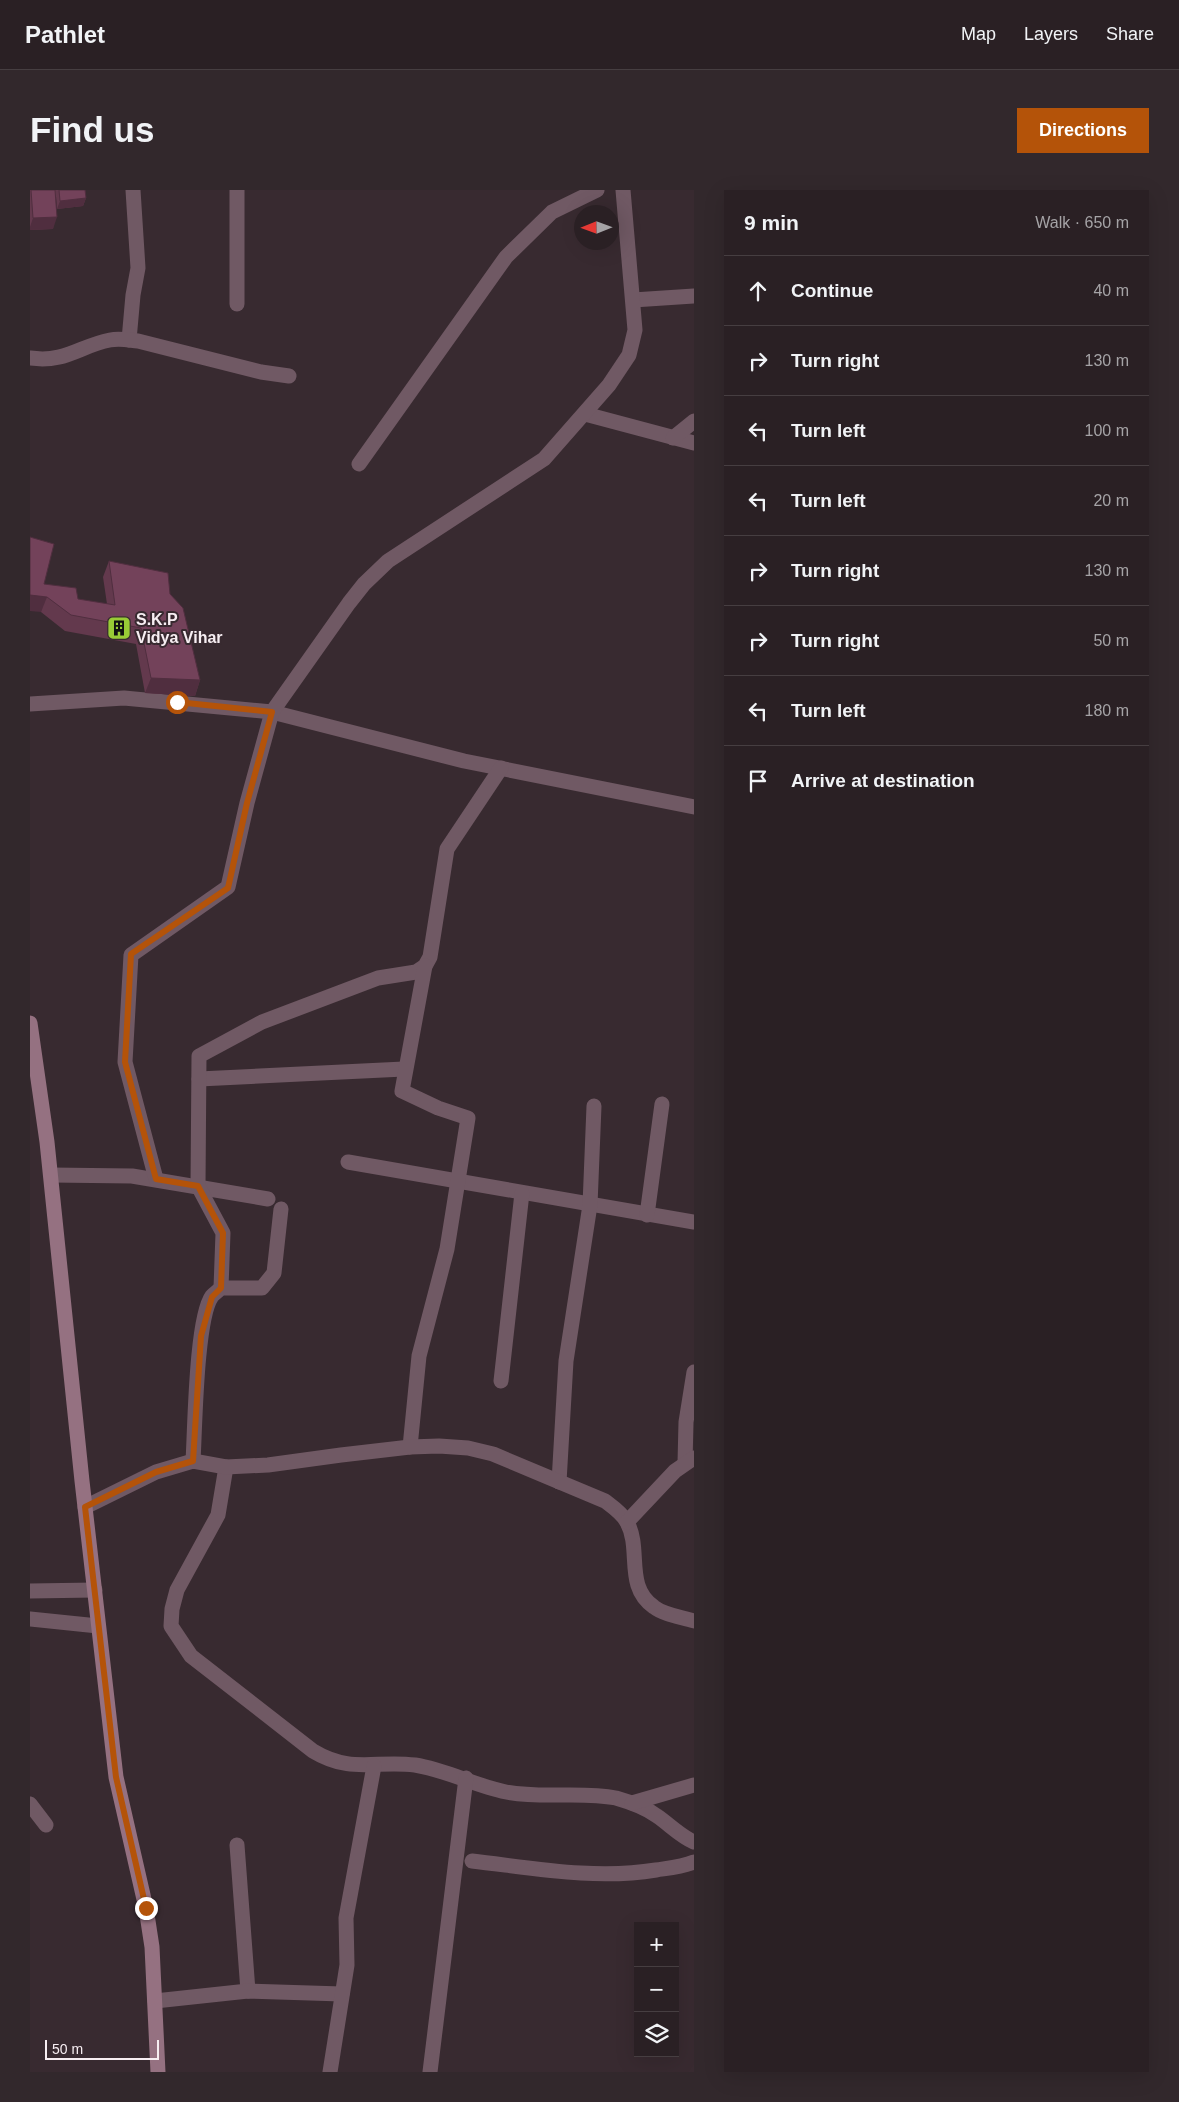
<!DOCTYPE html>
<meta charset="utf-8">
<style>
body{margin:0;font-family:Arial,sans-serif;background:#32282c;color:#f1f3f6}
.controls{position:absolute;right:15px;bottom:15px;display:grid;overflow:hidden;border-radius:0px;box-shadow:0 5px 20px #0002}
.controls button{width:45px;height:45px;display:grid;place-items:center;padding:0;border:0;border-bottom:1px solid #463e41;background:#2a2024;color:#f1f3f6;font:25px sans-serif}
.compass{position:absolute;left:544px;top:15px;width:45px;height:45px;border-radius:50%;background:#2a2024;box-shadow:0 5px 20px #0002;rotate:269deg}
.scale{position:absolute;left:15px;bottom:12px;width:114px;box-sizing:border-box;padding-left:5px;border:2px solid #f7eef2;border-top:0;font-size:14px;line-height:18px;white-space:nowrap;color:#f7eef2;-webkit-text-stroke:4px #382a30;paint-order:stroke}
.stop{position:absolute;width:15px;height:15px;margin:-11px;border:4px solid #b45309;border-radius:50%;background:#fff}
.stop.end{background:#b45309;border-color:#fff;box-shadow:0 1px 5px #0008}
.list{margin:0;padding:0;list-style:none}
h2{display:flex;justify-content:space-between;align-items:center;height:65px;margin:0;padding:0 20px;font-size:21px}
h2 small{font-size:16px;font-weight:400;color:#a5a3a6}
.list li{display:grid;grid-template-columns:32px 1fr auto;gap:15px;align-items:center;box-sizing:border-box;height:70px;padding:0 20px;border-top:1px solid #463e41}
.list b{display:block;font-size:19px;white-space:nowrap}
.list em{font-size:16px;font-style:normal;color:#a5a3a6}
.icon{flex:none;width:28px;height:28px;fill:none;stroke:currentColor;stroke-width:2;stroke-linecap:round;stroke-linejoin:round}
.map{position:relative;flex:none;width:664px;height:1882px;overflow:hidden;border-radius:0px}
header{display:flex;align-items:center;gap:30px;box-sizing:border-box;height:70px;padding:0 25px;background:#2a2024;border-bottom:1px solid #463e41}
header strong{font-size:24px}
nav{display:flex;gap:28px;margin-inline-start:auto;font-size:18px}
.intro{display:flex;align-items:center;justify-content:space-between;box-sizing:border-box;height:120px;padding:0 30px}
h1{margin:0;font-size:35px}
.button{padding:12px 22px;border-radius:0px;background:#b45309;color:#fff;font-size:18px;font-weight:700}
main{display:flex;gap:30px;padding:0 30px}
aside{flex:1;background:#2a2024;border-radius:0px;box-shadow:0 5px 20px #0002}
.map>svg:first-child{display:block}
</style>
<header>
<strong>Pathlet</strong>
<nav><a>Map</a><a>Layers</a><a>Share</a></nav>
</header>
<div class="intro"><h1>Find us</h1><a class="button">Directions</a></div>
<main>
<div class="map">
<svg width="664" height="1882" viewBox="0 0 664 1882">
<rect width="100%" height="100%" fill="#382a30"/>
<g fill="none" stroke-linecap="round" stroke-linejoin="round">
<g stroke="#705964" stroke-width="15">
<polyline points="207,0 207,114"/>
<polyline points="603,110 664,106"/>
<polyline points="99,150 103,105 108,78 103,0"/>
<path d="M0,168C36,173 49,156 80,150C90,148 98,150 108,151L231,182L259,186"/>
<polyline points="555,224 664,253"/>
<polyline points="643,248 664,231"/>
<polyline points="329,274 476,67 522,22 567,0"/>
<polyline points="0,514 94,508 242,522 434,571 664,617"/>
<polyline points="169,889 374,879"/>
<polyline points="318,972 664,1032"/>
<polyline points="21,985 102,986 238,1009"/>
<polyline points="126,989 95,872 101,765 198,697 217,613 242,522 319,413 334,394 358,371 514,269 579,195 599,165 605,140 593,0"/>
<polyline points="617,1025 632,914"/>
<polyline points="191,1098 193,1043 168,996 169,866 232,832 348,788 386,782 395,776 400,767 417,659 471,578"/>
<polyline points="471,1191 492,1003"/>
<polyline points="380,1257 389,1166 417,1059 438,928 408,918 372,901 395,776"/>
<path d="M163,1271C165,1239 166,1128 182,1106C185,1103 188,1101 191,1098H232L244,1083L251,1019"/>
<polyline points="655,1273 656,1232 664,1182"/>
<path d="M196,1277L188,1325L147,1400L142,1419L141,1436L161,1466L283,1561C321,1584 345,1570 385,1575C417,1580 445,1596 476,1602C513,1609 551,1601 586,1608C600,1612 615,1617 627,1626C639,1634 650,1646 664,1652"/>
<polyline points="529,1292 536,1171 560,1015 564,916"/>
<path d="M55,1317L126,1282L163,1271L196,1277L238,1275L311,1265L380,1257L409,1256L438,1258L463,1264L575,1311C583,1317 592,1323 597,1332C612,1360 594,1396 624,1417C634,1425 652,1427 664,1431"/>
<polyline points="597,1332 645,1281 664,1268"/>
<polyline points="0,1401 65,1400"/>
<polyline points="0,1429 68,1436"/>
<polyline points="602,1613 664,1595"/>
<polyline points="0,1614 16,1635"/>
<polyline points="207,1655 218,1801"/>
<path d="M442,1671C503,1678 565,1690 626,1680C639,1678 652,1677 664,1672"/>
<polyline points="125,1811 218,1801 312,1804"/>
<polyline points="300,1882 317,1775 316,1728 344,1576"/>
<polyline points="400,1882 436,1588"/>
</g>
<polyline stroke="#957181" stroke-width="15" points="0,833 17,952 52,1291 86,1587 116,1718 122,1757 128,1882"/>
</g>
<g fill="#63394d">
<polygon points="0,0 55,0 56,8 53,16 27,19 26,7 23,39 0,40"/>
<polygon points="79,371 140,404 170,490 165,506 115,503 106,454 35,441 11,422 14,394 48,409 77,414 73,387"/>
</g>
<g fill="#502e3f">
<polygon points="56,8 53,16 27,19 30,11"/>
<polygon points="27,27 23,39 0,40 0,37 3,28"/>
<polygon points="0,405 17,407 11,422 0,421"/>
<polygon points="121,488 170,490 165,506 115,503"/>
</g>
<g fill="#73425a" stroke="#502e3f">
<polygon points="1,0 25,0 27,27 3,28"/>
<polygon points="29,0 55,0 56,8 30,11"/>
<polygon points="0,347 24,354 14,394 46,398 48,409 85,415 79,371 138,383 140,404 153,418 170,490 121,488 111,438 41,425 17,407 0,405"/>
</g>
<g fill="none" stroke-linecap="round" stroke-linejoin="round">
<polyline stroke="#b45309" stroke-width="6" points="116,1718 86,1587 55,1317 126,1282 163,1271 171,1146 182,1107 191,1098 193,1043 168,996 126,989 95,872 101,764 198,698 217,613 242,522 147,512"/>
</g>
<defs>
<g id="building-square" transform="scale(1.25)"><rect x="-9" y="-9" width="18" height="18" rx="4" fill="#99cb36" stroke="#382a30"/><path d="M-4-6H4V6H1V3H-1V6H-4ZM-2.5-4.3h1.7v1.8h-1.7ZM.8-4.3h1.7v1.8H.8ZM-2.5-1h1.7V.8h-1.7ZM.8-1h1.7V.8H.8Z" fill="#111"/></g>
</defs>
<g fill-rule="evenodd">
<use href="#building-square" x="89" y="438"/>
</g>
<g text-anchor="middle" stroke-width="4" stroke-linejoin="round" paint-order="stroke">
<g font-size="16" font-weight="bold" fill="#f7eef2" stroke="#382a30" text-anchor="start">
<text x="106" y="435">S.K.P<tspan x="106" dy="18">Vidya Vihar</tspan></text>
</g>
</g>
</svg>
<div class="controls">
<button>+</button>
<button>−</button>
<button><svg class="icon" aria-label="layers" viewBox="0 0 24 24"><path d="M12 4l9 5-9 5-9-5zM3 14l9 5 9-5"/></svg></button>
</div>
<svg class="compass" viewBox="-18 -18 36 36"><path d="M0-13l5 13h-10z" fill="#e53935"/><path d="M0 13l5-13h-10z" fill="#a5a3a6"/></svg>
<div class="scale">50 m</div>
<div class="stop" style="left:147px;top:512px"></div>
<div class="stop end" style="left:116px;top:1718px"></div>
</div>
<aside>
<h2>9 min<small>Walk · 650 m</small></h2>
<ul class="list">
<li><svg class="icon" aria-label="ahead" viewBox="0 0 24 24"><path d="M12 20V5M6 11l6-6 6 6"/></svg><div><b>Continue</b></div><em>40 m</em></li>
<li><svg class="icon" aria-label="right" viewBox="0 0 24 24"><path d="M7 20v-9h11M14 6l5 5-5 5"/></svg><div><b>Turn right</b></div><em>130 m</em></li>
<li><svg class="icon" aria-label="left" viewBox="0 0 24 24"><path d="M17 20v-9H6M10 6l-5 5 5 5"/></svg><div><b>Turn left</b></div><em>100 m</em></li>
<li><svg class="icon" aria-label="left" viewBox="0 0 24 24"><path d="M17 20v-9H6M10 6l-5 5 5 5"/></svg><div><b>Turn left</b></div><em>20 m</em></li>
<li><svg class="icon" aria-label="right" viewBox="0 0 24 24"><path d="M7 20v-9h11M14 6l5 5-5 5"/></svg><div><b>Turn right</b></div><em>130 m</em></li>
<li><svg class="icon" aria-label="right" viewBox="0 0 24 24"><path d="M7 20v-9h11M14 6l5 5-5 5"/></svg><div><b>Turn right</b></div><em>50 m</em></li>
<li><svg class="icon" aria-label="left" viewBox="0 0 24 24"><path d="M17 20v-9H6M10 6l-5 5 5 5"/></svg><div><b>Turn left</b></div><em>180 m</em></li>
<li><svg class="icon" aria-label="arrive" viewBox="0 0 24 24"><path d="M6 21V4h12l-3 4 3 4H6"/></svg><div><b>Arrive at destination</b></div></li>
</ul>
</aside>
</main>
